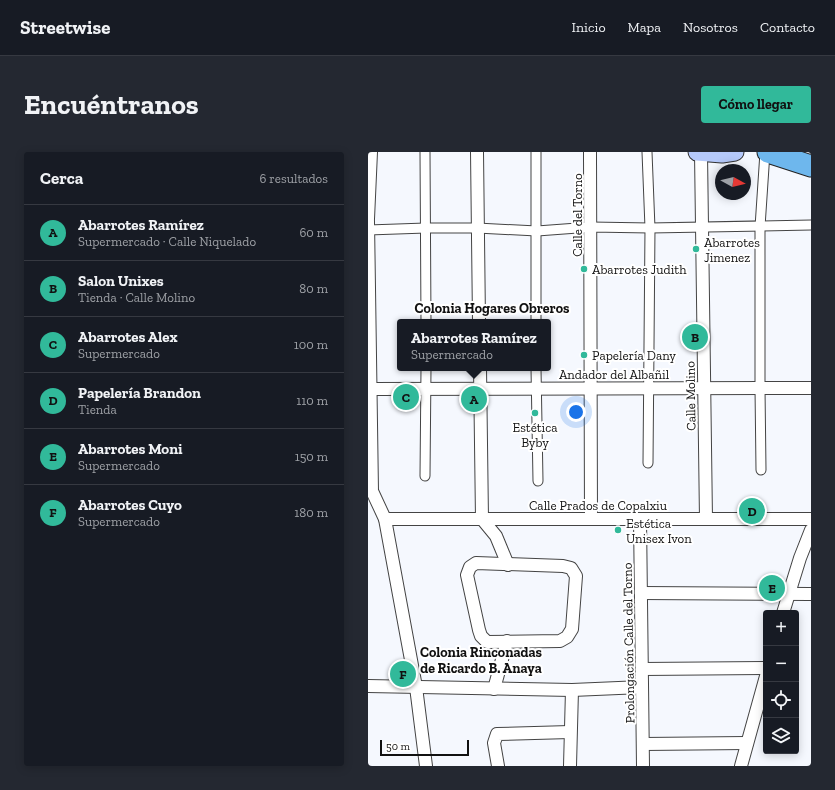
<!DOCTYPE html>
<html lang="es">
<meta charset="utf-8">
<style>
body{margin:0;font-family:"Zilla Slab",serif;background:#242831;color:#f1f3f6}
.controls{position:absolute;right:12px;bottom:12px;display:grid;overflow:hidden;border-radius:4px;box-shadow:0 2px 10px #0003}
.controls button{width:36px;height:36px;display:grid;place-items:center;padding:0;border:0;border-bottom:1px solid #363941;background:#171b24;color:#f1f3f6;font:20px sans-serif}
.compass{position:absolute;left:347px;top:12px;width:36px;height:36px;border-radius:50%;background:#171b24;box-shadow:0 2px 10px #0003;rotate:98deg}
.scale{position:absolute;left:12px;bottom:10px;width:89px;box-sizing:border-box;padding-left:4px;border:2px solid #111;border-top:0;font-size:11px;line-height:14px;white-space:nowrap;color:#111;-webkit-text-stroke:3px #fff;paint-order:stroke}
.you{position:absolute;left:208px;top:260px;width:14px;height:14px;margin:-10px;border:3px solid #fff;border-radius:50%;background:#1a73e8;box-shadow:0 0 0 6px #1a73e833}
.badge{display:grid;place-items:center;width:26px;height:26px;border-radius:50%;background:#31b99a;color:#111;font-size:13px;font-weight:700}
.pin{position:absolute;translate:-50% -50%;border:2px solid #fff;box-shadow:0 1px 4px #0006}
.popup{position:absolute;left:29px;top:167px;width:154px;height:52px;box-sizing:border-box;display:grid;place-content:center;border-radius:4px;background:#171b24;filter:drop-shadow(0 1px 3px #0005);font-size:13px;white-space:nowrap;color:#9ea1a6}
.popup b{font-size:15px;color:#f1f3f6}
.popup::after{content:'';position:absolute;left:50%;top:100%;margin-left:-8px;border:8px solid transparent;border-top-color:#171b24}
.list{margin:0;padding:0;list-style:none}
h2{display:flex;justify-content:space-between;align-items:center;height:52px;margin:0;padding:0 16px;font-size:17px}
h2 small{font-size:13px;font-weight:400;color:#9ea1a6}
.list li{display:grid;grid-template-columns:26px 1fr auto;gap:12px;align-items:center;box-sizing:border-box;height:56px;padding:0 16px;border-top:1px solid #363941}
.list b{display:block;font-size:15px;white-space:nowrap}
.list p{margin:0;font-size:13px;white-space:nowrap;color:#9ea1a6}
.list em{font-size:13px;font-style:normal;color:#9ea1a6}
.icon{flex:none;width:22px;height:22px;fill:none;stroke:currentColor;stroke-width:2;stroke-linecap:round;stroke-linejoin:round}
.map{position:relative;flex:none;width:443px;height:614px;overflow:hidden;border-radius:4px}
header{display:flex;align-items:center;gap:24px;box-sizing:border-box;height:56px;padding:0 20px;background:#171b24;border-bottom:1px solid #363941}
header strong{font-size:19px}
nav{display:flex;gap:22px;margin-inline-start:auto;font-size:14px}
.intro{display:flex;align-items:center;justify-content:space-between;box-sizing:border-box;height:96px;padding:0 24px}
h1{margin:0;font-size:28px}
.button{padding:10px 18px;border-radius:4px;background:#31b99a;color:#111;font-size:14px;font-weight:700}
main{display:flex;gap:24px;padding:0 24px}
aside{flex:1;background:#171b24;border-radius:4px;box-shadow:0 2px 10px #0003}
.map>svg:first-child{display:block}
</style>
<header>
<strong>Streetwise</strong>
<nav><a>Inicio</a><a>Mapa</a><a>Nosotros</a><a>Contacto</a></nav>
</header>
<div class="intro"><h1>Encuéntranos</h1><a class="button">Cómo llegar</a></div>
<main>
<aside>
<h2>Cerca<small>6 resultados</small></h2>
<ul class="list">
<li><span class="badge">A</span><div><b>Abarrotes Ramírez</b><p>Supermercado · Calle Niquelado</p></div><em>60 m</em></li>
<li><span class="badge">B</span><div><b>Salon Unixes</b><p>Tienda · Calle Molino</p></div><em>80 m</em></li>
<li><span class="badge">C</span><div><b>Abarrotes Alex</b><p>Supermercado</p></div><em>100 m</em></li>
<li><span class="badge">D</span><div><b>Papelería Brandon</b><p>Tienda</p></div><em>110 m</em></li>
<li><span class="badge">E</span><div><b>Abarrotes Moni</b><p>Supermercado</p></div><em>150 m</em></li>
<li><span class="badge">F</span><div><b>Abarrotes Cuyo</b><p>Supermercado</p></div><em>180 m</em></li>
</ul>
</aside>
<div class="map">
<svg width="443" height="614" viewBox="0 0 443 614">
<rect width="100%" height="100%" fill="#f5f8fe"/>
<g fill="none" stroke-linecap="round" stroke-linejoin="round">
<g stroke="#444" stroke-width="11">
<g id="pedestrian">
<polyline points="57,0 58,170"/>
<polyline points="168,0 168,170"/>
<polyline points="279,0 282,76 280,311"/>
<polyline points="0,78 58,76 109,76 169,79 223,75 282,76 443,73"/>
<polyline points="168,216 170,329"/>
<polyline points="393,318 392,236 392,75 397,0"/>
<polyline points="57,324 58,216"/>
</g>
</g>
<g stroke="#444" stroke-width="14">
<g id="minor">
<polyline points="109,0 111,170"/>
<polyline points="222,0 223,367"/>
<polyline points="333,1 338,367"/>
<polyline points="0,67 3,0"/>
<polyline points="0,69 4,339 17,367 48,535 58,614"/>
<polyline points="112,216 114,367 128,384 140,413"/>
<polyline points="0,237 443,236"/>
<polyline points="17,367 443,367"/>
<polyline points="272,367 275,614"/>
<polygon points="108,411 195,414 203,416 208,424 204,477 199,485 192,489 119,490 113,484 111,478 99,423 102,415"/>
<polyline points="273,441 443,442"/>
<polyline points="415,461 432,406 443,378"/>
<polyline points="274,517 398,516"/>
<polyline points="0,534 204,538 274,535"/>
<polyline points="126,537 139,489"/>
<polyline points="275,592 379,591"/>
<polyline points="130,614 126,591 129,582 202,580"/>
<polyline points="202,614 204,538"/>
<polyline points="373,614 398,524"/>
</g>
</g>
<g stroke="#333" stroke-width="19">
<polyline id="secondary" points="329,0 354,2 367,0"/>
</g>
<g stroke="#222" stroke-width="23">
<polyline id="trunk" points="400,0 443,14"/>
</g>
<use href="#pedestrian" stroke="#fff" stroke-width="9"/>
<use href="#minor" stroke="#fff" stroke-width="12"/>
<use href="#secondary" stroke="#b5c9fa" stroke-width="17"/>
<use href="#trunk" stroke="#6eb7ed" stroke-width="21"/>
</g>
<g fill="#31b99a" stroke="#fff" stroke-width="1.5">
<circle cx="328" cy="97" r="4"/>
<circle cx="216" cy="117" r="4"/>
<circle cx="216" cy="203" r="4"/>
<circle cx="167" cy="261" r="4"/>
<circle cx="250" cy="378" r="4"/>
</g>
<g text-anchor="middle" stroke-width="4" stroke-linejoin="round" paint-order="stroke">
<g font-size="13" fill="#111" stroke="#fff">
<text transform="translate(209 63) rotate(-90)" y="5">Calle del Torno</text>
<text x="246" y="227">Andador del Albañil</text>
<text transform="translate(322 244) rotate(-91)" y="5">Calle Molino</text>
<text x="230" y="358">Calle Prados de Copalxiu</text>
<text transform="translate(260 491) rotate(-91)" y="5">Prolongación Calle del Torno</text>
</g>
<g font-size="13" fill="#111" stroke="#fff" text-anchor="start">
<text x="336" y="95">Abarrotes<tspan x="336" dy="15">Jimenez</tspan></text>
<text x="224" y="122">Abarrotes Judith</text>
<text x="224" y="208">Papelería Dany</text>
<text x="167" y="280" text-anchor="middle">Estética<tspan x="167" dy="15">Byby</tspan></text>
<text x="258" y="376">Estética<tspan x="258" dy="15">Unisex Ivon</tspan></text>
</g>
<g font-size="14" font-weight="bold" fill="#111" stroke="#fff">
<text x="124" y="161">Colonia Hogares Obreros</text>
<text x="113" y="505">Colonia Rinconadas<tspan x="113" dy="16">de Ricardo B. Anaya</tspan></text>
</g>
</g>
</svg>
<div class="controls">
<button>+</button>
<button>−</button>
<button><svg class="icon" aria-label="locate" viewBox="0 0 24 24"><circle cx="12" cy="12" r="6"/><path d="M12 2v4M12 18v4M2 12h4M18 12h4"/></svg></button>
<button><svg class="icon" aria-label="layers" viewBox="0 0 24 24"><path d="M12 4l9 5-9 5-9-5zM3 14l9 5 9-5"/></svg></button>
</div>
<svg class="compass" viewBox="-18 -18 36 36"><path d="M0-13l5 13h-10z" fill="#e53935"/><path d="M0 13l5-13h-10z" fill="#9ea1a6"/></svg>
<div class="scale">50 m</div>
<div class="you"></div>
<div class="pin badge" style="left:106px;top:247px">A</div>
<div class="popup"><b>Abarrotes Ramírez</b>Supermercado</div>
<div class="pin badge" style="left:327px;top:185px">B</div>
<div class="pin badge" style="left:38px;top:245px">C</div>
<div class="pin badge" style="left:384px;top:359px">D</div>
<div class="pin badge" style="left:404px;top:436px">E</div>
<div class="pin badge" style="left:35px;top:522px">F</div>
</div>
</main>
